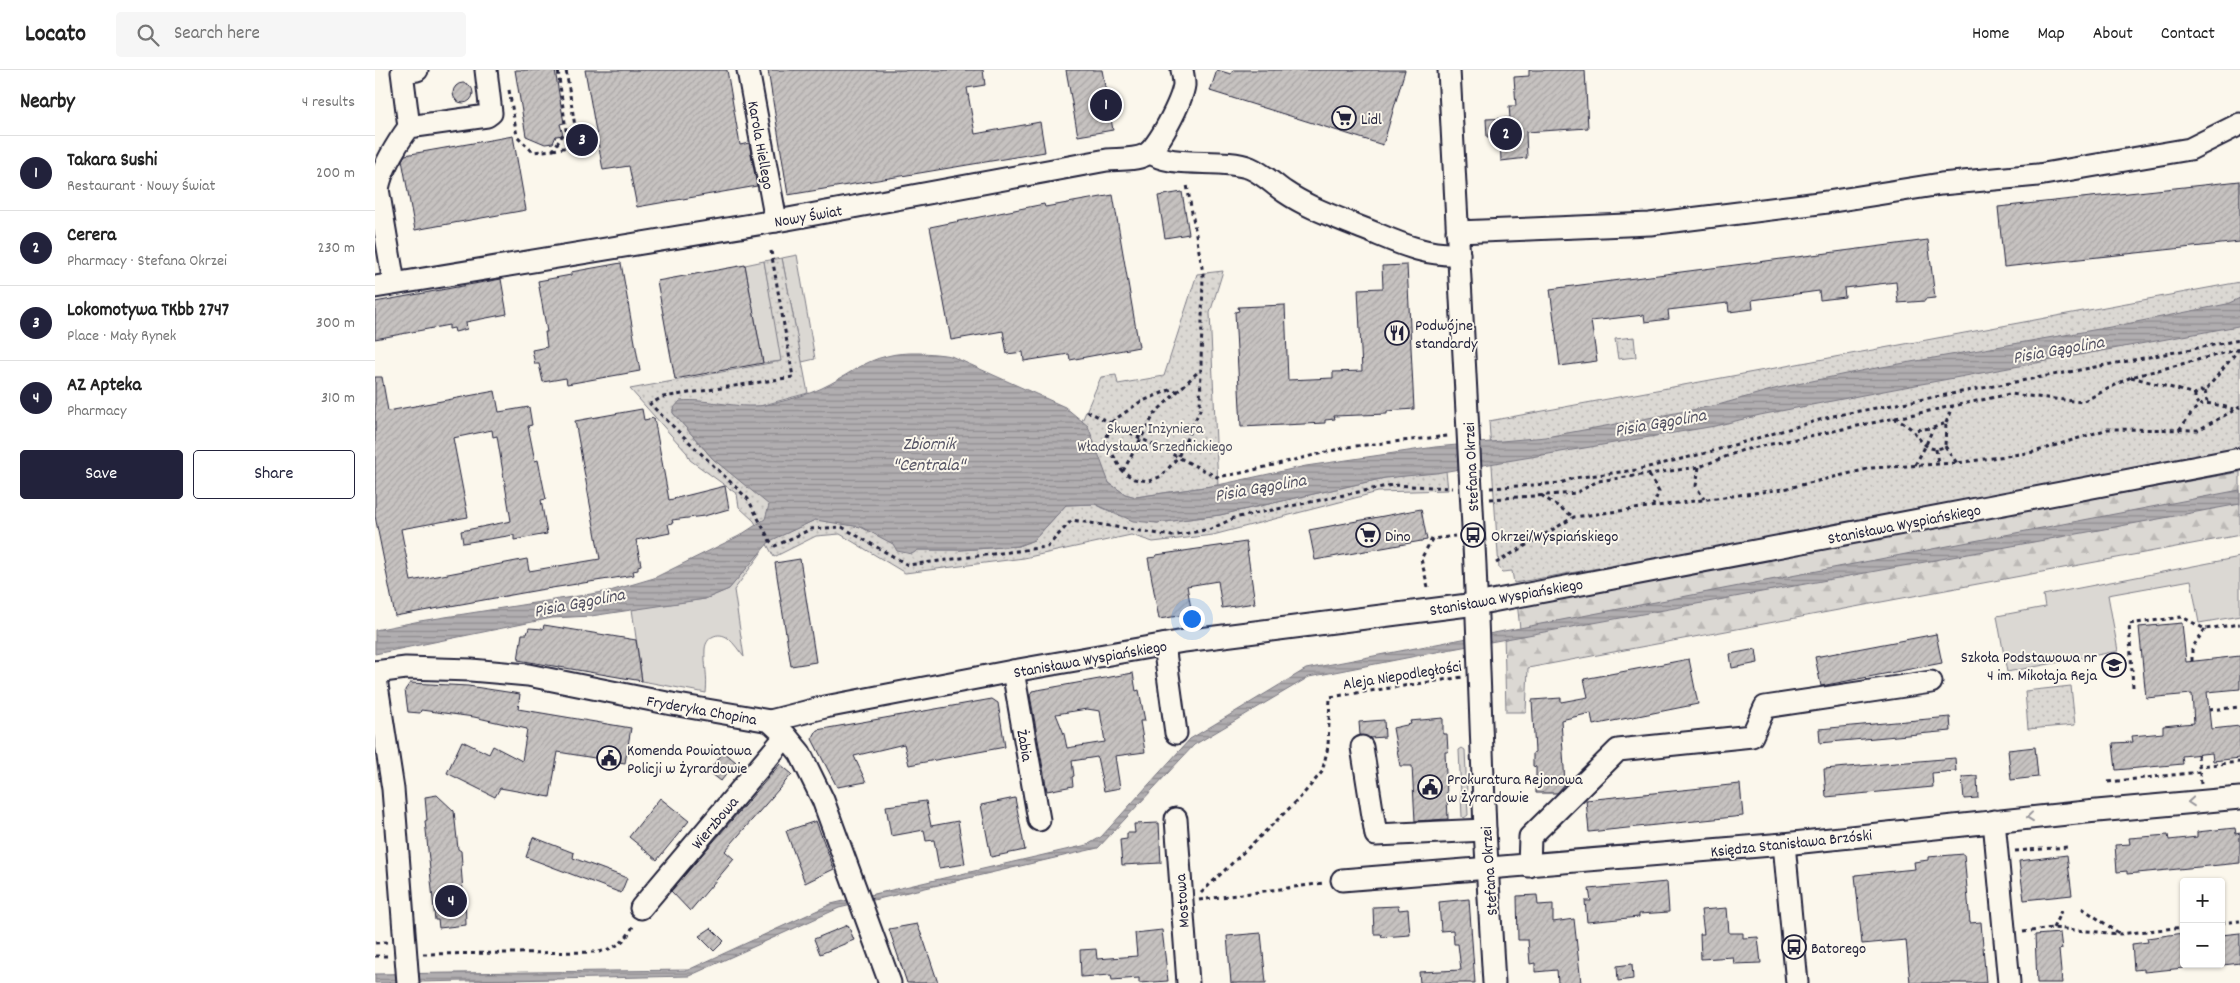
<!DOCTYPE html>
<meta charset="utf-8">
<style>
body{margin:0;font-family:Dekko,sans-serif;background:#f6f6f6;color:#222}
.controls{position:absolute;right:15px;bottom:15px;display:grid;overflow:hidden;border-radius:5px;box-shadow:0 1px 4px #0004}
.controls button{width:45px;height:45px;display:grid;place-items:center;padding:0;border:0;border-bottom:1px solid #e0e0e0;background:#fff;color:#222;font:25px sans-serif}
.you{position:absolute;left:816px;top:548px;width:18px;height:18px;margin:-12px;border:4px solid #fff;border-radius:50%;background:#1a73e8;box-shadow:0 0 0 8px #1a73e833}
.badge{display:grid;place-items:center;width:32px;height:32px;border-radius:50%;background:#22223b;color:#fff;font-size:16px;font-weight:700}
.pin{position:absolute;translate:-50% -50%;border:2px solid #fff;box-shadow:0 1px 5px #0006}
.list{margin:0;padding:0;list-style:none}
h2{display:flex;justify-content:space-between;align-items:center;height:65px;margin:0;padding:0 20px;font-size:21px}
h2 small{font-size:16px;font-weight:400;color:#767676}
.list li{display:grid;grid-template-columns:32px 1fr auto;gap:15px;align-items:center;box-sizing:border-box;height:75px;padding:0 20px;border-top:1px solid #e0e0e0}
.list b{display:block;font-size:19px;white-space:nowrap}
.list p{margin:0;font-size:16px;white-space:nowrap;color:#767676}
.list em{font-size:16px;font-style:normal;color:#767676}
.actions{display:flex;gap:10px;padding:15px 20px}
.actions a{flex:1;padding:11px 0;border:1px solid #22223b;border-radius:5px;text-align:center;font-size:18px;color:#22223b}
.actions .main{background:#22223b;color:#fff}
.icon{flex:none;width:28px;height:28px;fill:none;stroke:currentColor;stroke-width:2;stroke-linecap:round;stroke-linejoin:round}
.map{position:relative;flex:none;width:1865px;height:913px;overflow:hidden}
header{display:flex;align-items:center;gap:30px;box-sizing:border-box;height:70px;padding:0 25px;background:#fff;border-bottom:1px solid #e0e0e0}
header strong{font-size:24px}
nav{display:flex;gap:28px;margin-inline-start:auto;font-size:18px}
.search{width:350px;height:45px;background:#f6f6f6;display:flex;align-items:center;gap:12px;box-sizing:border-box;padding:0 18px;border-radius:5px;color:#767676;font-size:19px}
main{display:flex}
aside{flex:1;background:#fff}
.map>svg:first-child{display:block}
</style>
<header>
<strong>Locato</strong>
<div class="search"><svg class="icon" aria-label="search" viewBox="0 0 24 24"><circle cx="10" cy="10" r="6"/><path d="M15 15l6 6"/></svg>Search here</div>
<nav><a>Home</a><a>Map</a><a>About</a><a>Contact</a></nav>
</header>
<main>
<aside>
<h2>Nearby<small>4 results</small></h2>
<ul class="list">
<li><span class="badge">1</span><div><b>Takara Sushi</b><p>Restaurant · Nowy Świat</p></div><em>200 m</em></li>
<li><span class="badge">2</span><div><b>Cerera</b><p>Pharmacy · Stefana Okrzei</p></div><em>230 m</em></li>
<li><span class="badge">3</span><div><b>Lokomotywa TKbb 2747</b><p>Place · Mały Rynek</p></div><em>300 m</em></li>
<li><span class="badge">4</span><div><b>AZ Apteka</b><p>Pharmacy</p></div><em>310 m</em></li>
</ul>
<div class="actions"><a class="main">Save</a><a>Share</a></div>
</aside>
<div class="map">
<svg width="1865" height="913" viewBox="0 0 1865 913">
<defs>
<pattern id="forest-firs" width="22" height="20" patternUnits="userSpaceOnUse" patternTransform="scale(1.25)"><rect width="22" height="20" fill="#dbd8d3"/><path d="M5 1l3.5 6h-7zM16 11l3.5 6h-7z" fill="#bcb9b6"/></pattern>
<pattern id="park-dots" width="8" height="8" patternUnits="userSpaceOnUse" patternTransform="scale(1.25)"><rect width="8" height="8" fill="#dbd8d3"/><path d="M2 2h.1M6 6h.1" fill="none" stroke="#bcb9b6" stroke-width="1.8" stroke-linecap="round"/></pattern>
<pattern id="water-rules" width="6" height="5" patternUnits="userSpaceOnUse" patternTransform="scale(1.25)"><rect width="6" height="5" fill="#b1aeb0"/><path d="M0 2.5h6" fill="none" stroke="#908d90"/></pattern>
<pattern id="building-hatch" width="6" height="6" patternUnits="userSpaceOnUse" patternTransform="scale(1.25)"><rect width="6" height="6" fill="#c6c2c0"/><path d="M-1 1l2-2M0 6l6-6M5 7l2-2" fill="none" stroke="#aaa6a6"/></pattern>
</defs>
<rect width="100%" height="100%" fill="#fbf7ec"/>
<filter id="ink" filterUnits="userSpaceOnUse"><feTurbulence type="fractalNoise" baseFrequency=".02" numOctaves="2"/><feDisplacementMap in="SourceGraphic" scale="10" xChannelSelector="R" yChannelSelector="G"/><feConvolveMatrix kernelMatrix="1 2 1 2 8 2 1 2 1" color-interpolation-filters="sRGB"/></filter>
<g filter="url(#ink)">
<g fill="#dbd8d3" stroke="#7e7d87">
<polygon points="422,185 440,289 427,292 407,188"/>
<polygon points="389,191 407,291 388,293 370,195"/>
<path d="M384,482L386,483L359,520L369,587C364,581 359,573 353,568C343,561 331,567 330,579C329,595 333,606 331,623L267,611L257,539L330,529L354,519Z"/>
<polygon points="1865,487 1865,546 1824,553 1816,510 1733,525 1743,581 1632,602 1622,546 1670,537 1668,525"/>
<polygon points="1087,678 1090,680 1093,745 1089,748 1087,747 1084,680"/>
</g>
<polygon fill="url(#forest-firs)" stroke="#7e7d87" points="1865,402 1865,465 1153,598 1151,642 1131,642 1129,563 1145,559 1142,532"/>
<g fill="url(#park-dots)" stroke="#7e7d87">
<polygon points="407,188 433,323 385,336 298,339 298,343 338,389 391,431 394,435 400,468 440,450 447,450 486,457 519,474 543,480 586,480 643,476 659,470 691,435 720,434 742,445 782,453 845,445 1010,408 1071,401 1073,420 1003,422 838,465 778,472 756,465 649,488 530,503 465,464 441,466 399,487 379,451 364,437 362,424 315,390 312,383 255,319 406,291 389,191"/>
<polygon points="848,201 835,243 843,415 761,427 750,424 734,413 707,351 726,307 741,305 743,314 789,306 822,204"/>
<polygon points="1865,212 1865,379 1330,479 1139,513 1137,501 1127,502 1124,499 1114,351"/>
<polygon points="1259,267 1261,287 1243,289 1240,269"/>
<polygon points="1696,616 1700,655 1653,659 1650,621"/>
</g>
<g fill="url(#water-rules)" stroke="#787681">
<path d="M1865,228V255L1863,256L1519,319L1385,345L1340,356L1061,403L1010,408L845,445L782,453L758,451L720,434L691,435L659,470L643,476L586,480H543L537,484L522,481L518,474L486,457L440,450L395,471L354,519L330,529L216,546L177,548L0,584V560L45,551L235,521L279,508L364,466L381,455L390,449L394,435L338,389L298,343V339L305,331C335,328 366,341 396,334C413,330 432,325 447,318C469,308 488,291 512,286C529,281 559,283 576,286L690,337L713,356L734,413L750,424L761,427L843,415L931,396L1060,377L1171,367L1343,335L1403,318L1490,300L1741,256L1852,234Z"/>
<polygon points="1865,420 1865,434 1077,579 934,607 819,675 723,778 464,838 314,906 0,913 0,904 313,900 456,834 712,775 726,767 815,669 931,599"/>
</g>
<g fill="url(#building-hatch)" stroke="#22223b" fill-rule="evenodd">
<polygon points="140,0 180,0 189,53 185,54 188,65 181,66 178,73 170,74 151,66"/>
<polygon points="210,0 352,0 365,75 374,73 382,116 262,137 254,96 228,100"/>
<polygon points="393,0 608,0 610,15 592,18 600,64 665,52 670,82 413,125"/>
<polygon points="691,0 727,0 738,60 703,66"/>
<polygon points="842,0 856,4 858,0 1030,0 1008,75 835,21"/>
<polygon points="1154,0 1210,0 1213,58 1151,62 1152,88 1126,91 1125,67 1112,67 1111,49 1135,48 1134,36 1141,36 1139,7 1154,6"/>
<circle cx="88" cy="23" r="10"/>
<polygon points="138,66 151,140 40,160 27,90 30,85"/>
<polygon points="1865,111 1865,172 1629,197 1623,137"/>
<polygon points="807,122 814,164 790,168 783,126"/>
<polygon points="738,125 764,277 695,290 694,284 649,291 648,282 632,284 628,261 576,270 555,157 669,134 670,137"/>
<polygon points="1553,170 1560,228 1550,229 1550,231 1523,233 1521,212 1469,218 1470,227 1445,230 1444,221 1377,230 1378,239 1354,242 1353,233 1293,240 1294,249 1270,252 1269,245 1216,251 1222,291 1185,296 1175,219"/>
<polygon points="246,193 265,301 192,314 191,308 168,312 164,294 160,294 157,280 172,277 170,262 172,262 163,211 196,205 196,202"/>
<polygon points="370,195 388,293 300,309 282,211"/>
<polygon points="1032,195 1039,339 1012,341 1012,344 959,346 960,349 950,350 950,353 866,357 860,242 864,241 863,237 910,235 913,310 958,308 958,302 987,301 983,219 1008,218 1007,196"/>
<polygon points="126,209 132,244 91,252 92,259 80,262 79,258 74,259 74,255 0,269 0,232"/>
<polygon points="0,307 7,307 13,341 120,321 124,342 154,337 157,355 153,356 160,391 163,390 171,429 166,430 172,464 139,470 139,465 88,473 86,461 136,451 122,366 118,367 117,360 78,368 93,447 26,459 36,511 152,489 154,501 225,489 200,351 267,339 269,350 279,348 294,430 350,416 354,439 329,446 297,450 298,453 293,454 295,463 261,470 266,495 263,496 263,500 258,501 259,505 164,520 20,546 0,446"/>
<polygon points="1046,439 1052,470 940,490 934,460"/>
<polygon points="871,472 880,533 847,538 843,511 812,516 817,544 784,549 773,488 781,487 781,485"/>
<polygon points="425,489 441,592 416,596 400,493"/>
<polygon points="1807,553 1811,592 1865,586 1865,619 1832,622 1836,659 1865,656 1865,688 1838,691 1837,683 1807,686 1808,694 1741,700 1738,673 1758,672 1757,666 1788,663 1788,656 1819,653 1817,624 1771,628 1764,557"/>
<polygon points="169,555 261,570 267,611 143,590 147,564 152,564 154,558 168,559"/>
<polygon points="1561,564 1567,593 1446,616 1440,587"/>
<polygon points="1381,579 1383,593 1357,598 1355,584"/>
<polygon points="1314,589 1323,634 1218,655 1216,643 1186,650 1190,714 1182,723 1161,723 1161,697 1158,696 1158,683 1160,682 1157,630 1186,628 1186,632 1213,627 1209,609"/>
<path d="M758,603L761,621L764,620L770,651H765L770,682L740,686L745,718L729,721L722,687L697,691L699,706L697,707L698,716L672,721L655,625L657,621ZM712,639L725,641L730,672L692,678L689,664L681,644Z"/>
<polygon points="35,613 93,616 145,624 143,639 256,658 250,693 183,682 175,727 125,718 120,727 72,703 87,671 114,684 118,676 147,691 152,659 99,647 46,640 45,643 33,642 30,620"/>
<polygon points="617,629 623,633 630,677 534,695 529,674 479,686 491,712 462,717 437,669 442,660"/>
<polygon points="1575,647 1576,661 1445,673 1444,659"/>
<polygon points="1068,648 1068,664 1072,664 1073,682 1070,682 1073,749 1040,751 1037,696 1025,696 1018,658 1036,654 1035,651"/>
<polygon points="1009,650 1010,667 995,668 985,665 984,652"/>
<polygon points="1660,677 1663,707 1636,710 1633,680"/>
<polygon points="349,682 361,692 346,711 333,701"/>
<polygon points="1580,688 1581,701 1557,703 1558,717 1451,727 1449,699"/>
<polygon points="405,694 417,704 350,781 359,789 315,841 296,821"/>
<polygon points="1602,706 1603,728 1589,729 1587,707"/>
<polygon points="1365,714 1368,746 1214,762 1211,730"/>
<polygon points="62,725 79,741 83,779 86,781 87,794 86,796 88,821 90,823 91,855 64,858 63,850 60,850 51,760 50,751 52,750 50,727"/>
<polygon points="285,728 314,751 282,790 254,767"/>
<polygon points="640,728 650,780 616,787 606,735"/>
<polygon points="551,731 556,756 583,751 590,794 564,798 559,770 551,771 549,760 516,766 511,736"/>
<polygon points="441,751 459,799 430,813 411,761"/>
<polygon points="784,753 786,793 747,795 745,770 752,769 752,763 760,763 759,754"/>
<polygon points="1860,758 1861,764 1865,763 1865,793 1752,804 1752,801 1742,802 1740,775 1755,774 1754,768 1793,765 1794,770 1822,767 1822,762"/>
<polygon points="158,767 199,783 198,788 252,808 246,823 151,787"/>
<polygon points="1589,784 1595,853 1606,852 1611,913 1535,913 1531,870 1487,874 1480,805 1540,799 1539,792 1553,790 1553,787"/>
<polygon points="1692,785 1697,825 1649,830 1644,791"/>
<polygon points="1292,812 1294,842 1264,844 1264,847 1212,852 1210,831 1216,831 1214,819"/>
<polygon points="1162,825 1163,835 1178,834 1178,852 1199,849 1206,913 1183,913 1182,900 1160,902 1160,893 1155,894 1153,870 1143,870 1142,826"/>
<polygon points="1094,829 1100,913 1045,913 1044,902 1086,900 1083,874 1079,874 1078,860 1066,861 1064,832"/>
<polygon points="1023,836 1024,840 1033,839 1035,865 1007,867 1006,864 999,864 998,837"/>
<polygon points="1352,838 1354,863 1368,863 1368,868 1383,867 1386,893 1359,894 1358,887 1326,889 1325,864 1329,864 1326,840"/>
<polygon points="542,854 549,871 563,913 532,913 514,859"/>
<polygon points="473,855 479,870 445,884 439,869"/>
<polygon points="336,858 349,871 339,881 324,866"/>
<polygon points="787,860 793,911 764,913 764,908 737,910 736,905 706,907 705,880 721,879 722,889 762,886 760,863"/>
<polygon points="886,863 891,913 856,913 852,866"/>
<polygon points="1685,863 1687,879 1684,880 1687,913 1662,913 1660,865"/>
<polygon points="1809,863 1809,898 1769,902 1769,899 1759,900 1757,874 1773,872 1772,868"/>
<polygon points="1865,863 1865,893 1848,895 1846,865"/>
<polygon points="1257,894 1258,909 1243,911 1242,896"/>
</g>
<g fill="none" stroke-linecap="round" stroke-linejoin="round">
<g stroke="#22223b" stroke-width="25">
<g id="minor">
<polyline points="373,0 401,151"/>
<polyline points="1074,0 1100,495 1110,760 1119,913"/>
<polyline points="34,57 27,2 42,0"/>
<path d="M775,82C795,99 848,87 875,98C889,104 898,114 910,122C932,137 958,146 982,156C1017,169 1045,186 1084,184"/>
<polyline points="1082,162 1275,154 1452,132 1566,114 1663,105 1815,79 1865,54"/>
<path d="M19,213L3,119C7,97 21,75 34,57L112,46L116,43L111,0"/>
<path d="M0,217L413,149L732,90C744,89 760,90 770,85C783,79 807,30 809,15C809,10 808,5 807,0"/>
<polyline points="789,575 801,663"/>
<polyline points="638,601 664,750"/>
<polyline points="0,602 31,598 96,600 153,605 297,634 395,651 411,666 425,683 448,730 515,913"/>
<polyline points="0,602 18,719 33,913"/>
<polyline points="395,651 450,637 638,601 809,571 1101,534 1865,389"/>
<polyline points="987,677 1001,765 1110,760"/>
<polyline points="801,749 813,913"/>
<polyline points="1619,751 1634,913"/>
<polyline points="1409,774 1422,913"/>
<polyline points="1154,796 1155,767 1243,680 1377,666 1390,637 1556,612"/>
<polyline points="967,810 1409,774 1711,742 1865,728"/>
<polyline points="266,838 411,666"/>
</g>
</g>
<g stroke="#22223b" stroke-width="3" stroke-dasharray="4 4" stroke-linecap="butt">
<polyline points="134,20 142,66 158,82 178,80 191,60 183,0"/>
<polyline points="178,80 203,75 191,0"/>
<polyline points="396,181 418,307 288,327 275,334 373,429 395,471 400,476 436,459 467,457 533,495 672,477 697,450 797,466 836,459 859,448 1017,415 1077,418"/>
<polyline points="1756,307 1820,324 1824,321 1830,321 1864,279"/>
<polyline points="1830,321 1832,332"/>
<polyline points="803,322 797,319 765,332 735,353 731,372 747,401 759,409 774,411 787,406 803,387 825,340 828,203 812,115"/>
<polyline points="1820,324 1820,330 1823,334"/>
<polyline points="712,341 842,407 866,403 972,377 1073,366"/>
<path d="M1519,348C1525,352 1535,356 1539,362C1547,373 1555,384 1570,376L1571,353L1558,358L1538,360"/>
<polyline points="1571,353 1577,336"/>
<path d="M1804,360C1826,331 1822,329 1858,339"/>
<polyline points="1570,376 1582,393"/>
<polyline points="1561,379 1563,394"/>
<polyline points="1540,395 1550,377 1558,358"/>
<polyline points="1324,397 1321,416 1329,429"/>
<polyline points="748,401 780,343 825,300"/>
<polyline points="1274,405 1284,422 1278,435"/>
<polyline points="1115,418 1186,413 1199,408 1261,400 1331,383 1458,346 1865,270"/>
<polyline points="1166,425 1199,447"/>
<polyline points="1115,429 1201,423 1223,411 1324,397 1368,380 1635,324 1707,332 1756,307 1865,279"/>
<polyline points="1121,493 1199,447 1409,419 1497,398 1582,393 1659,382 1733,359 1823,360 1865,337"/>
<polyline points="1053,517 1046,489 1057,469 1080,466"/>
<polyline points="1817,591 1817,578 1830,559"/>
<polyline points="1758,617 1754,554 1807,547 1830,559 1865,554"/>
<polyline points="1834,640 1865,637"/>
<polyline points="1823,685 1824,696"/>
<polyline points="1733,712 1825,702"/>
<polyline points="1826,714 1824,696 1865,692"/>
<polyline points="1640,781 1693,777"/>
<polyline points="826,823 924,729 947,702 953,677 955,627 1088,607"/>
<polyline points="824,830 949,813"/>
<polyline points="1707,838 1744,863"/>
<polyline points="1846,853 1865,851"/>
<polyline points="1678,858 1686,841"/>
<polyline points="1648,862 1678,858 1745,864 1809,857"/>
<polyline points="0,873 12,872"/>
<path d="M48,884L224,882C242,877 251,872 259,854"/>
<polyline points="0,886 14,886"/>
</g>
<use href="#minor" stroke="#fbf7ec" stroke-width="21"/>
</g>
<defs><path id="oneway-chevron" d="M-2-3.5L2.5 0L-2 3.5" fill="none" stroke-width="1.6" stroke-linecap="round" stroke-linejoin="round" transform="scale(1.25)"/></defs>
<g stroke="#99979c">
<use href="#oneway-chevron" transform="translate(1816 732) rotate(175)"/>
<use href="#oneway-chevron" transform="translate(1655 747) rotate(174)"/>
</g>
</g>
<defs>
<g id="supermarket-ring" transform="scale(1.25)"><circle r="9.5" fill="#fbf7ec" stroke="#22223b" stroke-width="1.5"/><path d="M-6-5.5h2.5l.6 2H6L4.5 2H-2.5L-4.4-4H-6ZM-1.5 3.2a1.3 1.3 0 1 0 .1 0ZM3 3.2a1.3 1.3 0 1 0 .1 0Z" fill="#22223b"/></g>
<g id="restaurant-ring" transform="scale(1.25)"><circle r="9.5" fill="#fbf7ec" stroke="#22223b" stroke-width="1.5"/><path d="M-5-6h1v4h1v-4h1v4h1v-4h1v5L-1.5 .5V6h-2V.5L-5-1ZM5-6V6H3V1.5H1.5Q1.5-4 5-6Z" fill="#22223b"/></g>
<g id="bus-ring" transform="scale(1.25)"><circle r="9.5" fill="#fbf7ec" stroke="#22223b" stroke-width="1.5"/><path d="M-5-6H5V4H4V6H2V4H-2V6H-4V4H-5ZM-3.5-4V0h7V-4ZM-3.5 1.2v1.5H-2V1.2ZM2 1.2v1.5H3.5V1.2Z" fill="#22223b"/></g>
<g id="school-ring" transform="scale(1.25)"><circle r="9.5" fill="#fbf7ec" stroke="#22223b" stroke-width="1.5"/><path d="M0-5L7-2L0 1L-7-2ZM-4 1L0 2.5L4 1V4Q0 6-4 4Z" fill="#22223b"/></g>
<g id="civic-ring" transform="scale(1.25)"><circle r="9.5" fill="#fbf7ec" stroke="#22223b" stroke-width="1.5"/><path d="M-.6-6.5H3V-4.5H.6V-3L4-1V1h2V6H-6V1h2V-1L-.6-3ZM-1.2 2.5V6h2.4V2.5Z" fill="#22223b"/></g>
</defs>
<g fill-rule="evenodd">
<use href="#supermarket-ring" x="969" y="48"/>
<use href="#restaurant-ring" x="1022" y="263"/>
<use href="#supermarket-ring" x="993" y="465"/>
<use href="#bus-ring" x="1098" y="465"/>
<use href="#school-ring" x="1739" y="595"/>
<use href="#civic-ring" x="234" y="688"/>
<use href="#civic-ring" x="1055" y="717"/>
<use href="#bus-ring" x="1419" y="877"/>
</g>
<g text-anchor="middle" stroke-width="4" stroke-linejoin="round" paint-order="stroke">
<g font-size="16" fill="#22223b" stroke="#fbf7ec" text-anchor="start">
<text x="986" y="54">Lidl</text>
<text x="1040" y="260">Podwójne<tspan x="1040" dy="18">standardy</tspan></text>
<text x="1010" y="471">Dino</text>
<text x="1116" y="471">Okrzei/Wyspiańskiego</text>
<text x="1722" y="592" text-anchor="end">Szkoła Podstawowa nr<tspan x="1722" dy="18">4 im. Mikołaja Reja</tspan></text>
<text x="252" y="685">Komenda Powiatowa<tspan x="252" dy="18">Policji w Żyrardowie</tspan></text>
<text x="1072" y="714">Prokuratura Rejonowa<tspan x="1072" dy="18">w Żyrardowie</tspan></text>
<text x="1436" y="883">Batorego</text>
</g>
<g font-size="16" fill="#22223b" stroke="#fbf7ec">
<text transform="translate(387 75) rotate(80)" y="6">Karola Hiellego</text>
<text transform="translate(433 145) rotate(-10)" y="6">Nowy Świat</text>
<text transform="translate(1095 397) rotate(-93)" y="6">Stefana Okrzei</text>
<text transform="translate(1529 453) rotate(-11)" y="6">Stanisława Wyspiańskiego</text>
<text transform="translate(1131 526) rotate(-10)" y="6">Stanisława Wyspiańskiego</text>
<text transform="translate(715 588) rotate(-10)" y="6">Stanisława Wyspiańskiego</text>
<text transform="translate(1027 604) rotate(-9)" y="6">Aleja Niepodległości</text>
<text transform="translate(327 639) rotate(10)" y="6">Fryderyka Chopina</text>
<text transform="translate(651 675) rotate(80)" y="6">Żabia</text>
<text transform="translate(339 752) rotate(-50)" y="6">Wierzbowa</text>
<text transform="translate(1416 772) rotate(-6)" y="6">Księdza Stanisława Brzóski</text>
<text transform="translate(1113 801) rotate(-94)" y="6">Stefana Okrzei</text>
<text transform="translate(806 831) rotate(-94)" y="6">Mostowa</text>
</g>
<g font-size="16" fill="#505061" stroke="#fbf7ec">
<text x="780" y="363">Skwer Inżyniera<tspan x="780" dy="18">Władysława Srzednickiego</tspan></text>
</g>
<g font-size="18" font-style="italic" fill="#545364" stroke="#fbf7ec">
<text transform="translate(1683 279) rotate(-10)" y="6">Pisia Gągolina</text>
<text transform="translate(1285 352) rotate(-10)" y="6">Pisia Gągolina</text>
<text x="554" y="379">Zbiornik<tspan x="554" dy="21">"Centrala"</tspan></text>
<text transform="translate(885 417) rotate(-10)" y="6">Pisia Gągolina</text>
<text transform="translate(204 532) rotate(-11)" y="6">Pisia Gągolina</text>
</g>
</g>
</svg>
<div class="controls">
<button>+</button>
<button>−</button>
</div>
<div class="you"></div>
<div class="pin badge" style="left:731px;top:35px">1</div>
<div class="pin badge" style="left:1131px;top:64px">2</div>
<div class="pin badge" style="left:207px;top:70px">3</div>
<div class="pin badge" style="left:76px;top:831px">4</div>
</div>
</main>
